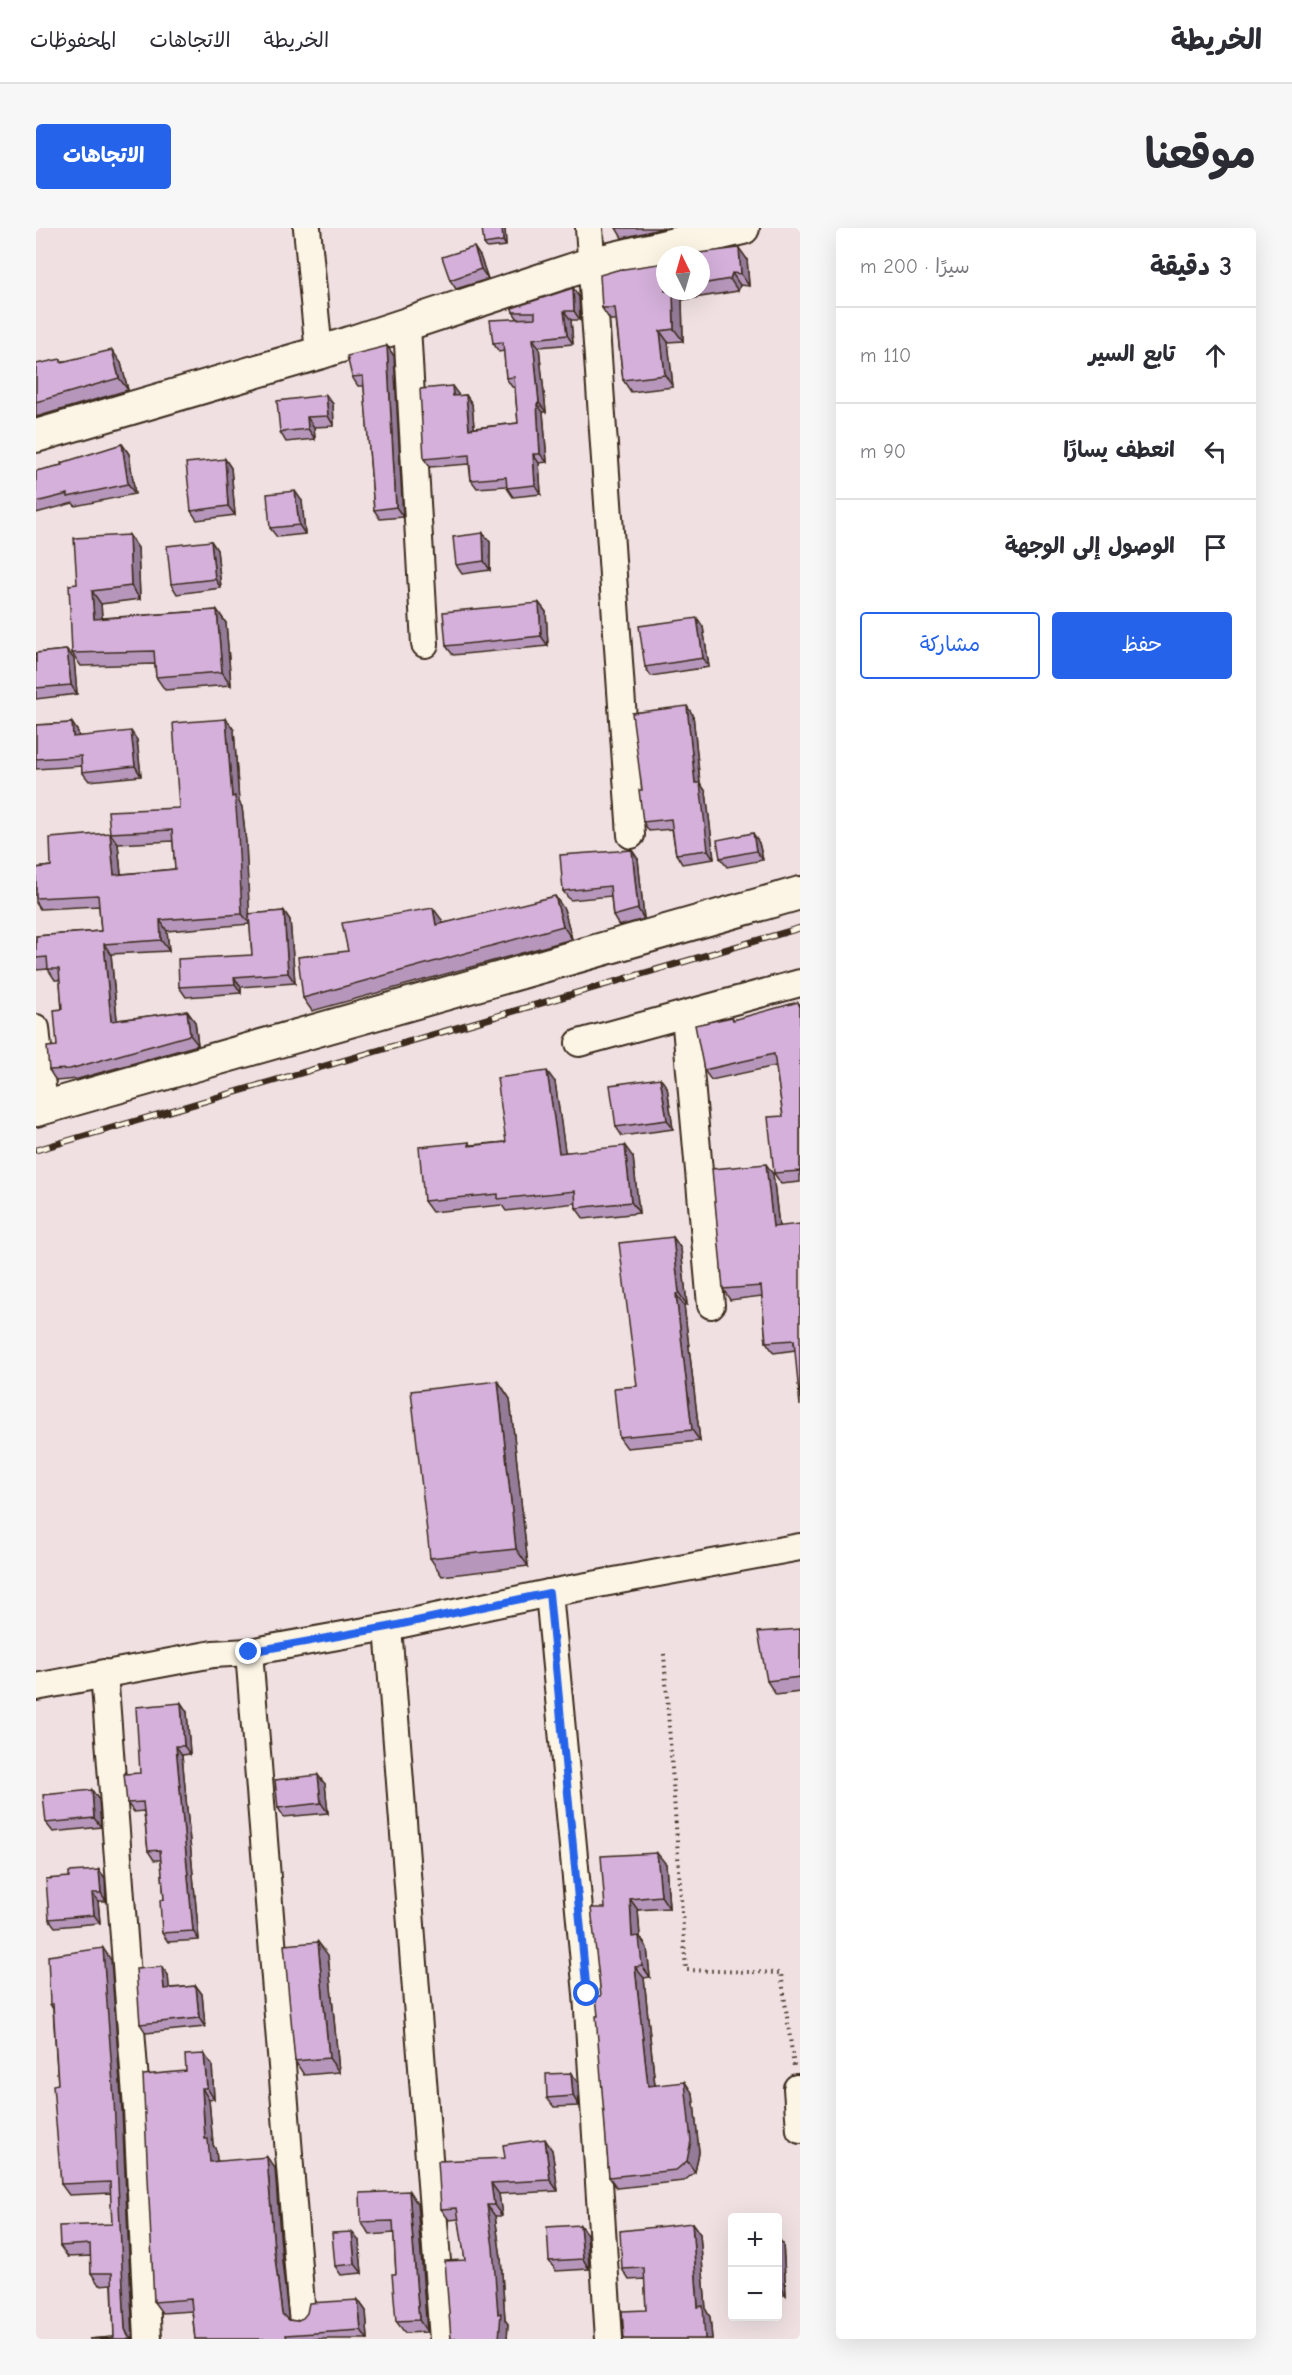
<!DOCTYPE html>
<html lang="ar">
<meta charset="utf-8">
<style>
body{margin:0;font-family:"Comic Neue","Playpen Sans Arabic",sans-serif;background:#f7f7f7;color:#2b2b33;direction:rtl}
.controls{position:absolute;right:18px;bottom:18px;display:grid;overflow:hidden;border-radius:6px;box-shadow:0 6px 24px #0002}
.controls button{width:54px;height:54px;display:grid;place-items:center;padding:0;border:0;border-bottom:2px solid #e1e1e2;background:#fff;color:#2b2b33;font:30px sans-serif}
.compass{position:absolute;left:620px;top:18px;width:54px;height:54px;border-radius:50%;background:#fff;box-shadow:0 6px 24px #0002;rotate:355deg}
.stop{position:absolute;width:18px;height:18px;margin:-14px;border:4px solid #2563eb;border-radius:50%;background:#fff}
.stop.end{background:#2563eb;border-color:#fff;box-shadow:0 2px 6px #0008}
.list{margin:0;padding:0;list-style:none}
h2{display:flex;justify-content:space-between;align-items:center;height:78px;margin:0;padding:0 24px;font-size:26px}
h2 small{font-size:20px;font-weight:400;color:#7c7c81}
.list li{display:grid;grid-template-columns:39px 1fr auto;gap:18px;align-items:center;box-sizing:border-box;height:96px;padding:0 24px;border-top:2px solid #e1e1e2}
.list b{display:block;font-size:22px;white-space:nowrap}
.list em{font-size:20px;font-style:normal;color:#7c7c81}
.actions{display:flex;gap:12px;padding:18px 24px}
.actions a{flex:1;padding:14px 0;border:2px solid #2563eb;border-radius:6px;text-align:center;font-size:21px;color:#2563eb}
.actions .main{background:#2563eb;color:#fff}
.icon{flex:none;width:33px;height:33px;fill:none;stroke:currentColor;stroke-width:2;stroke-linecap:round;stroke-linejoin:round}
.map{position:relative;flex:none;width:764px;height:2111px;overflow:hidden;direction:ltr;border-radius:6px}
header{display:flex;align-items:center;gap:36px;box-sizing:border-box;height:84px;padding:0 30px;background:#fff;border-bottom:2px solid #e1e1e2}
header strong{font-size:28px}
nav{display:flex;gap:33px;margin-inline-start:auto;font-size:21px}
.intro{display:flex;align-items:center;justify-content:space-between;box-sizing:border-box;height:144px;padding:0 36px}
h1{margin:0;font-size:42px}
.button{padding:15px 27px;border-radius:6px;background:#2563eb;color:#fff;font-size:21px;font-weight:700}
main{display:flex;gap:36px;padding:0 36px}
aside{flex:1;background:#fff;border-radius:6px;box-shadow:0 6px 24px #0002}
.map>svg:first-child{display:block}
</style>
<header>
<strong>الخريطة</strong>
<nav><a>الخريطة</a><a>الاتجاهات</a><a>المحفوظات</a></nav>
</header>
<div class="intro"><h1>موقعنا</h1><a class="button">الاتجاهات</a></div>
<main>
<aside>
<h2>3 دقيقة<small>سيرًا · 200 m</small></h2>
<ul class="list">
<li><svg class="icon" aria-label="ahead" viewBox="0 0 24 24"><path d="M12 20V5M6 11l6-6 6 6"/></svg><div><b>تابع السير</b></div><em>110 m</em></li>
<li><svg class="icon" aria-label="left" viewBox="0 0 24 24"><path d="M17 20v-9H6M10 6l-5 5 5 5"/></svg><div><b>انعطف يسارًا</b></div><em>90 m</em></li>
<li><svg class="icon" aria-label="arrive" viewBox="0 0 24 24"><path d="M6 21V4h12l-3 4 3 4H6"/></svg><div><b>الوصول إلى الوجهة</b></div></li>
</ul>
<div class="actions"><a class="main">حفظ</a><a>مشاركة</a></div>
</aside>
<div class="map">
<svg width="764" height="2111" viewBox="0 0 764 2111">
<rect width="100%" height="100%" fill="#f0e0e2"/>
<filter id="ink" filterUnits="userSpaceOnUse"><feTurbulence type="fractalNoise" baseFrequency=".0167" numOctaves="2"/><feDisplacementMap in="SourceGraphic" scale="12" xChannelSelector="R" yChannelSelector="G"/><feConvolveMatrix kernelMatrix="1 2 1 2 8 2 1 2 1" color-interpolation-filters="sRGB"/></filter>
<g filter="url(#ink)">
<g fill="none" stroke-linecap="round" stroke-linejoin="round">
<g stroke="#3b2a1e" stroke-width="30">
<g id="minor">
<polyline points="271,0 283,125"/>
<polyline points="553,0 595,607"/>
<polyline points="371,98 389,416"/>
<polyline points="649,787 675,1077"/>
<polyline points="0,800 8,879"/>
<polyline points="543,815 764,755"/>
<polyline points="513,1365 551,1766 573,2111"/>
<polyline points="352,1399 407,2111"/>
<polyline points="213,1424 266,2089"/>
<polyline points="68,1445 101,1881 112,2111"/>
<polyline points="0,1459 177,1426 213,1424 352,1399 513,1365 764,1319"/>
<polyline points="761,1860 764,1902"/>
</g>
</g>
<g stroke="#3b2a1e" stroke-width="36">
<g id="tertiary">
<polyline points="0,208 283,125 557,35 707,0"/>
<polyline points="0,882 764,665"/>
</g>
</g>
<polyline stroke="#3b2a1e" stroke-width="4" stroke-dasharray="1.5 4.5" stroke-linecap="butt" points="628,1426 650,1742 745,1745 758,1839"/>
<use href="#minor" stroke="#fcf5e5" stroke-width="26"/>
<use href="#tertiary" stroke="#fcf5e5" stroke-width="32"/>
<g stroke="#3b2a1e" stroke-width="7">
<polyline id="rail" points="0,922 764,700"/>
</g>
<use href="#rail" stroke="#fcf5e5" stroke-width="4.5" stroke-dasharray="14" stroke-linecap="butt"/>
</g>
<g fill="#b697bb" stroke="#3b2a1e" stroke-width="1.5" fill-rule="evenodd">
<polygon points="469,0 470,18 451,20 448,16"/>
<polygon points="580,0 628,0 586,10"/>
<polygon points="665,27 711,31 713,58 704,57 702,63 646,72 647,113 632,114 637,159 595,164 587,152 580,92 574,92 566,80 629,63 665,63"/>
<polygon points="444,28 452,51 420,61 414,52"/>
<polygon points="537,60 543,69 544,92 535,92 537,116 503,119 510,184 507,184 511,234 503,235 505,266 477,269 471,260 471,258 441,260 435,252 433,236 394,239 388,231 422,166 422,168 430,167 436,176 438,200 482,195 479,159 476,159 470,150 468,123 463,124 457,115 482,91 477,84"/>
<polygon points="351,118 358,128 367,289 344,291 338,282 328,158 322,158 316,149"/>
<polygon points="26,133 85,135 92,162 0,189 0,136"/>
<polygon points="290,167 297,176 298,198 278,199 279,211 250,214 244,204"/>
<polygon points="86,216 93,226 99,266 39,278 37,275 0,285 0,243 26,237"/>
<polygon points="189,231 195,240 199,287 161,292 155,283"/>
<polygon points="266,273 269,306 241,309 234,300"/>
<polygon points="447,305 454,314 454,342 426,346 420,337"/>
<polygon points="93,307 102,320 104,371 65,376 66,390 181,382 190,395 195,457 129,462 120,449 119,436 45,438 36,425 41,356"/>
<polygon points="175,313 181,322 185,360 141,366 135,356"/>
<polygon points="503,375 510,384 512,418 417,427 410,418"/>
<polygon points="661,390 667,399 673,439 615,448 609,439"/>
<polygon points="31,422 38,431 41,466 0,471 0,425"/>
<polygon points="657,487 664,555 670,564 678,631 646,636 640,626 636,601 613,603 607,594 606,562"/>
<path d="M190,491L198,502L203,574L206,579L210,615L213,686L248,683L254,692L259,755L205,759V765L150,769L143,759L216,727L214,696L131,703L133,723L75,726L81,792L151,783L159,794L162,817L42,851L20,853L13,842L21,818L26,781L24,752H19L12,741L0,742V708L65,703L63,678L4,681L0,675V640L15,638L74,605L143,580ZM137,613L139,641L85,646L82,616Z"/>
<polygon points="36,495 42,504 42,508 101,512 105,548 53,553 46,544 46,538 0,541 0,497"/>
<polygon points="723,615 727,632 691,639 684,630"/>
<polygon points="602,631 608,691 583,698 577,688 575,668 534,672 527,663"/>
<polygon points="528,681 536,711 276,783 267,770 312,723 406,692 406,695"/>
<polygon points="764,776 764,954 745,956 738,945 747,888 740,838 675,852 668,842 696,789 698,792"/>
<polygon points="519,854 529,924 597,929 603,985 548,991 540,980 540,975 470,983 466,977 396,984 388,973 433,914 435,917 470,914"/>
<polygon points="631,859 637,901 586,908 580,899"/>
<polygon points="737,946 743,998 759,1122 738,1125 730,1114 726,1068 694,1072 687,1061"/>
<polygon points="637,1009 645,1021 651,1077 648,1077 664,1213 591,1220 583,1209 601,1158"/>
<polygon points="462,1153 474,1171 492,1338 406,1348 394,1330"/>
<polygon points="764,1401 764,1464 740,1467 731,1453"/>
<polygon points="145,1475 151,1484 154,1526 146,1527 163,1712 132,1714 126,1705 128,1671 125,1632 118,1632 112,1623 108,1583 98,1584 91,1575 104,1545"/>
<polygon points="289,1556 292,1585 248,1589 242,1580"/>
<polygon points="63,1572 65,1599 17,1604 10,1595"/>
<polygon points="630,1636 633,1680 602,1682 604,1709 611,1720 614,1749 608,1750 619,1857 657,1866 663,1924 659,1944 648,1953 581,1960 573,1949 562,1788 565,1768 569,1680"/>
<polygon points="63,1642 69,1650 70,1673 62,1673 64,1695 19,1699 13,1691 33,1649"/>
<polygon points="292,1727 303,1844 268,1847 259,1833"/>
<polygon points="75,1732 86,1882 97,2111 53,2111 78,2109 76,2056 63,2057 55,2045 55,2028 32,2029 24,2018 76,1996 75,1965 33,1967 25,1956 22,1856 17,1781 14,1776"/>
<polygon points="126,1739 132,1747 133,1760 160,1758 166,1766 169,1799 110,1805 104,1796"/>
<polygon points="176,1837 178,1871 173,1872 177,1917 180,1922 181,1933 239,1940 246,2033 253,2092 260,2093 322,2072 330,2083 332,2111 159,2111 156,2083 126,2085 118,2074 150,1843"/>
<polygon points="542,1855 543,1878 518,1879 511,1870"/>
<polygon points="516,1922 522,1963 463,1966 466,1988 459,1988 465,2030 469,2092 472,2096 471,2111 415,2111 429,2032 423,1991 413,1992 405,1981 469,1930"/>
<polygon points="381,1975 391,2104 369,2105 360,2093 360,2046 358,2005 334,2007 325,1994"/>
<polygon points="656,1995 664,2006 670,2082 674,2089 676,2111 588,2111 610,2082 609,2051 593,2052 586,2041"/>
<polygon points="551,2006 553,2041 520,2043 513,2033"/>
<polygon points="741,2009 747,2016 750,2067 741,2067"/>
<polygon points="323,2013 326,2045 305,2047 299,2038"/>
</g>
<g fill="#947b99" stroke="#3b2a1e" stroke-width="1.5">
<polygon points="466,0 469,0 470,18 467,13"/>
<polygon points="438,19 444,28 452,51 445,41"/>
<polygon points="703,20 711,31 713,58 705,46"/>
<polygon points="696,45 704,57 702,63 694,51"/>
<polygon points="537,60 543,69 544,92 538,83"/>
<polygon points="637,63 640,63 646,72 647,113 638,101"/>
<polygon points="528,83 535,92 537,116 531,107"/>
<polygon points="624,103 632,114 637,159 629,147"/>
<polygon points="497,111 503,119 510,184 503,175"/>
<polygon points="351,118 358,128 367,289 360,279"/>
<polygon points="76,122 85,135 92,162 83,150"/>
<polygon points="416,158 422,166 423,177 417,168"/>
<polygon points="290,167 297,176 298,198 292,188"/>
<polygon points="430,167 436,176 439,210 433,201"/>
<polygon points="501,176 507,184 511,234 504,226"/>
<polygon points="271,189 278,199 279,211 272,201"/>
<polygon points="86,216 93,226 99,266 92,256"/>
<polygon points="497,226 503,235 505,266 499,257"/>
<polygon points="189,231 195,240 199,287 192,278"/>
<polygon points="259,263 266,273 269,306 263,297"/>
<polygon points="447,305 454,314 454,342 448,333"/>
<polygon points="93,307 102,320 104,371 95,358"/>
<polygon points="175,313 181,322 185,360 179,351"/>
<polygon points="56,363 65,376 67,403 58,391"/>
<polygon points="503,375 510,384 512,418 505,408"/>
<polygon points="181,382 190,395 195,457 186,444"/>
<polygon points="661,390 667,399 673,439 667,430"/>
<polygon points="31,422 38,431 41,466 35,457"/>
<polygon points="651,478 657,487 664,555 670,564 678,631 672,622 659,555"/>
<polygon points="190,491 198,502 203,574 206,579 210,615 214,696 206,686 196,569"/>
<polygon points="36,495 42,504 43,518 37,509"/>
<polygon points="95,503 101,512 105,548 99,538"/>
<polygon points="74,605 82,616 86,657 78,647"/>
<polygon points="717,605 723,615 727,632 720,623"/>
<polygon points="596,622 602,631 608,691 602,681"/>
<polygon points="519,668 528,681 536,711 527,698"/>
<polygon points="397,680 406,692 409,710 400,697"/>
<polygon points="248,683 254,692 259,755 252,745"/>
<polygon points="124,692 131,703 133,723 125,712"/>
<polygon points="68,716 75,726 82,803 75,793"/>
<polygon points="198,749 205,759 205,765 199,756"/>
<polygon points="151,783 159,794 162,817 154,807"/>
<polygon points="511,843 519,854 531,936 523,925"/>
<polygon points="624,850 631,859 637,901 631,892"/>
<polygon points="589,918 597,929 603,985 595,974"/>
<polygon points="730,936 737,946 744,1009 737,999"/>
<polygon points="637,1009 645,1021 651,1077 643,1065"/>
<polygon points="640,1066 648,1077 664,1213 656,1202"/>
<polygon points="462,1153 474,1171 492,1338 480,1321"/>
<polygon points="145,1475 151,1484 154,1526 148,1518"/>
<polygon points="140,1518 146,1527 163,1712 157,1703"/>
<polygon points="282,1547 289,1556 292,1585 285,1575"/>
<polygon points="56,1562 63,1572 65,1599 58,1590"/>
<polygon points="621,1625 630,1636 633,1680 625,1668"/>
<polygon points="63,1642 69,1650 70,1673 65,1665"/>
<polygon points="56,1665 62,1673 64,1695 58,1687"/>
<polygon points="594,1671 602,1682 604,1709 611,1720 614,1749 606,1738 596,1709"/>
<polygon points="282,1714 292,1727 303,1844 293,1830"/>
<polygon points="67,1720 75,1732 86,1882 97,2111 94,2111 89,2101"/>
<polygon points="126,1739 132,1747 134,1769 128,1761"/>
<polygon points="599,1739 608,1750 620,1869 612,1858"/>
<polygon points="160,1758 166,1766 169,1799 163,1790"/>
<polygon points="168,1826 176,1837 178,1871 171,1860"/>
<polygon points="535,1845 542,1855 543,1878 537,1868"/>
<polygon points="649,1854 657,1866 663,1924 659,1944 651,1933"/>
<polygon points="166,1860 173,1872 177,1917 180,1922 182,1945 174,1934 169,1911"/>
<polygon points="509,1911 516,1922 522,1963 514,1952"/>
<polygon points="231,1929 239,1940 246,2033 253,2097 246,2086 238,2022"/>
<polygon points="455,1955 463,1966 466,1988 458,1977"/>
<polygon points="373,1963 381,1975 391,2104 383,2092"/>
<polygon points="451,1977 459,1988 465,2030 469,2092 472,2096 471,2111 463,2111 462,2086"/>
<polygon points="656,1995 664,2006 670,2082 674,2089 676,2111 669,2111 662,2079"/>
<polygon points="544,1997 551,2006 553,2041 547,2031"/>
<polygon points="316,2004 323,2013 326,2045 319,2036"/>
<polygon points="741,2009 747,2016 750,2067 743,2057 741,2029"/>
<polygon points="322,2072 330,2083 332,2111 331,2111 325,2102"/>
</g>
<g fill="#d4b0da" stroke="#3b2a1e" stroke-width="1.5" fill-rule="evenodd">
<polygon points="446,0 466,0 467,13 448,16"/>
<polygon points="438,19 445,41 414,52 406,29"/>
<polygon points="703,20 705,46 696,45 694,51 665,56 665,27 663,27 663,25"/>
<polygon points="629,35 629,63 637,63 638,101 624,103 629,147 587,152 579,80 566,80 564,47 581,42"/>
<polygon points="537,60 538,83 528,83 531,107 497,111 503,175 501,176 504,226 497,226 499,257 471,260 470,249 435,252 433,227 388,231 384,161 416,158 417,168 430,167 433,201 482,195 478,149 470,150 467,114 457,115 454,92 499,90 499,84 477,84 476,80"/>
<polygon points="351,118 360,279 338,282 327,148 316,149 311,128"/>
<polygon points="76,122 83,150 0,174 0,136 25,131 25,134"/>
<polygon points="290,167 292,188 271,189 272,201 244,204 241,173"/>
<polygon points="86,216 92,256 32,269 32,266 0,274 0,243 26,237 25,235"/>
<polygon points="189,231 192,278 155,283 150,235"/>
<polygon points="259,263 263,297 234,300 231,266"/>
<polygon points="447,305 448,333 420,337 417,309"/>
<polygon points="93,307 95,358 56,363 58,391 181,382 186,444 120,449 118,423 36,425 33,357 41,356 38,310"/>
<polygon points="175,313 179,351 135,356 131,318"/>
<polygon points="503,375 505,408 410,418 407,384"/>
<polygon points="661,390 667,430 609,439 603,398"/>
<polygon points="31,422 35,457 0,460 0,425"/>
<polygon points="651,478 659,555 664,555 672,622 640,626 635,591 607,594 603,562 606,562 596,485"/>
<path d="M190,491L196,569L199,568L202,604L206,686L124,692L125,712L68,716L75,793L151,783L154,807L34,841L13,842L11,819L21,818L18,782L26,781L23,741H12L11,729L0,730V708L65,703L62,667L0,670V640L15,638L14,610L74,605L72,583L143,580L137,495ZM136,602L139,641L78,647L74,605Z"/>
<polygon points="36,495 37,509 95,503 99,538 46,544 45,528 0,531 0,497"/>
<polygon points="717,605 720,623 684,630 681,612"/>
<polygon points="596,622 602,681 577,688 574,658 527,663 524,627"/>
<polygon points="519,668 527,698 267,770 262,729 312,723 306,695 397,680 400,697"/>
<polygon points="248,683 252,745 198,749 199,756 143,759 142,731 216,727 213,686"/>
<polygon points="762,774 764,779 764,943 738,945 732,889 747,888 738,826 668,842 659,797 696,789 697,792"/>
<polygon points="511,843 523,925 589,918 595,974 540,980 539,963 462,971 462,966 388,973 383,919 433,914 433,918 470,914 461,850"/>
<polygon points="624,850 631,892 580,899 574,857"/>
<polygon points="730,936 737,999 764,996 764,1178 758,1112 730,1114 725,1058 687,1061 676,941"/>
<polygon points="637,1009 643,1065 640,1066 656,1202 583,1209 578,1160 601,1158 583,1015"/>
<polygon points="462,1153 480,1321 394,1330 375,1163"/>
<polygon points="764,1401 764,1449 731,1453 722,1404"/>
<polygon points="145,1475 148,1518 140,1518 157,1703 126,1705 124,1672 128,1671 124,1622 112,1623 107,1574 91,1575 88,1546 104,1545 100,1479"/>
<polygon points="282,1547 285,1575 242,1580 239,1552"/>
<polygon points="56,1562 58,1590 10,1595 7,1567"/>
<polygon points="621,1625 625,1668 594,1671 596,1709 603,1708 606,1738 599,1739 612,1858 649,1854 655,1913 651,1933 640,1942 573,1949 560,1788 562,1788 560,1769 565,1768 555,1680 569,1680 565,1628"/>
<polygon points="63,1642 65,1665 56,1665 58,1687 13,1691 10,1651 33,1649 33,1644"/>
<polygon points="282,1714 293,1830 259,1833 248,1717"/>
<polygon points="67,1720 78,1871 89,2101 92,2108 96,2111 53,2111 78,2109 76,2045 55,2045 54,2016 24,2018 23,1998 76,1996 74,1954 25,1956 17,1857 22,1856 17,1776 14,1776 12,1728"/>
<polygon points="126,1739 128,1761 160,1758 163,1790 104,1796 100,1741"/>
<polygon points="168,1826 171,1860 166,1860 169,1911 172,1911 174,1934 231,1929 238,2022 246,2086 252,2092 260,2093 267,2090 271,2085 273,2075 322,2072 325,2102 250,2107 251,2111 159,2111 155,2071 118,2074 107,1847 150,1843 149,1827"/>
<polygon points="535,1845 537,1868 511,1870 510,1846"/>
<polygon points="509,1911 514,1952 455,1955 458,1977 451,1977 457,2019 462,2086 465,2085 463,2111 415,2111 409,2033 429,2032 421,1980 405,1981 402,1933 469,1930 467,1917"/>
<polygon points="373,1963 383,2092 360,2093 356,2046 360,2046 357,1993 325,1994 324,1965"/>
<polygon points="656,1995 662,2079 667,2078 669,2111 588,2111 586,2083 610,2082 608,2040 586,2041 584,2003"/>
<polygon points="544,1997 547,2031 513,2033 511,1999"/>
<polygon points="316,2004 319,2036 299,2038 296,2005"/>
<polygon points="741,2029 743,2057 741,2057"/>
</g>
</g>
<g fill="none" stroke-linecap="round" stroke-linejoin="round" filter="url(#ink)">
<polyline stroke="#2563eb" stroke-width="8" points="213,1424 352,1399 513,1365 551,1766"/>
</g>
</svg>
<div class="controls">
<button>+</button>
<button>−</button>
</div>
<svg class="compass" viewBox="-18 -18 36 36"><path d="M0-13l5 13h-10z" fill="#e53935"/><path d="M0 13l5-13h-10z" fill="#7c7c81"/></svg>
<div class="stop" style="left:551px;top:1766px"></div>
<div class="stop end" style="left:213px;top:1424px"></div>
</div>
</main>
